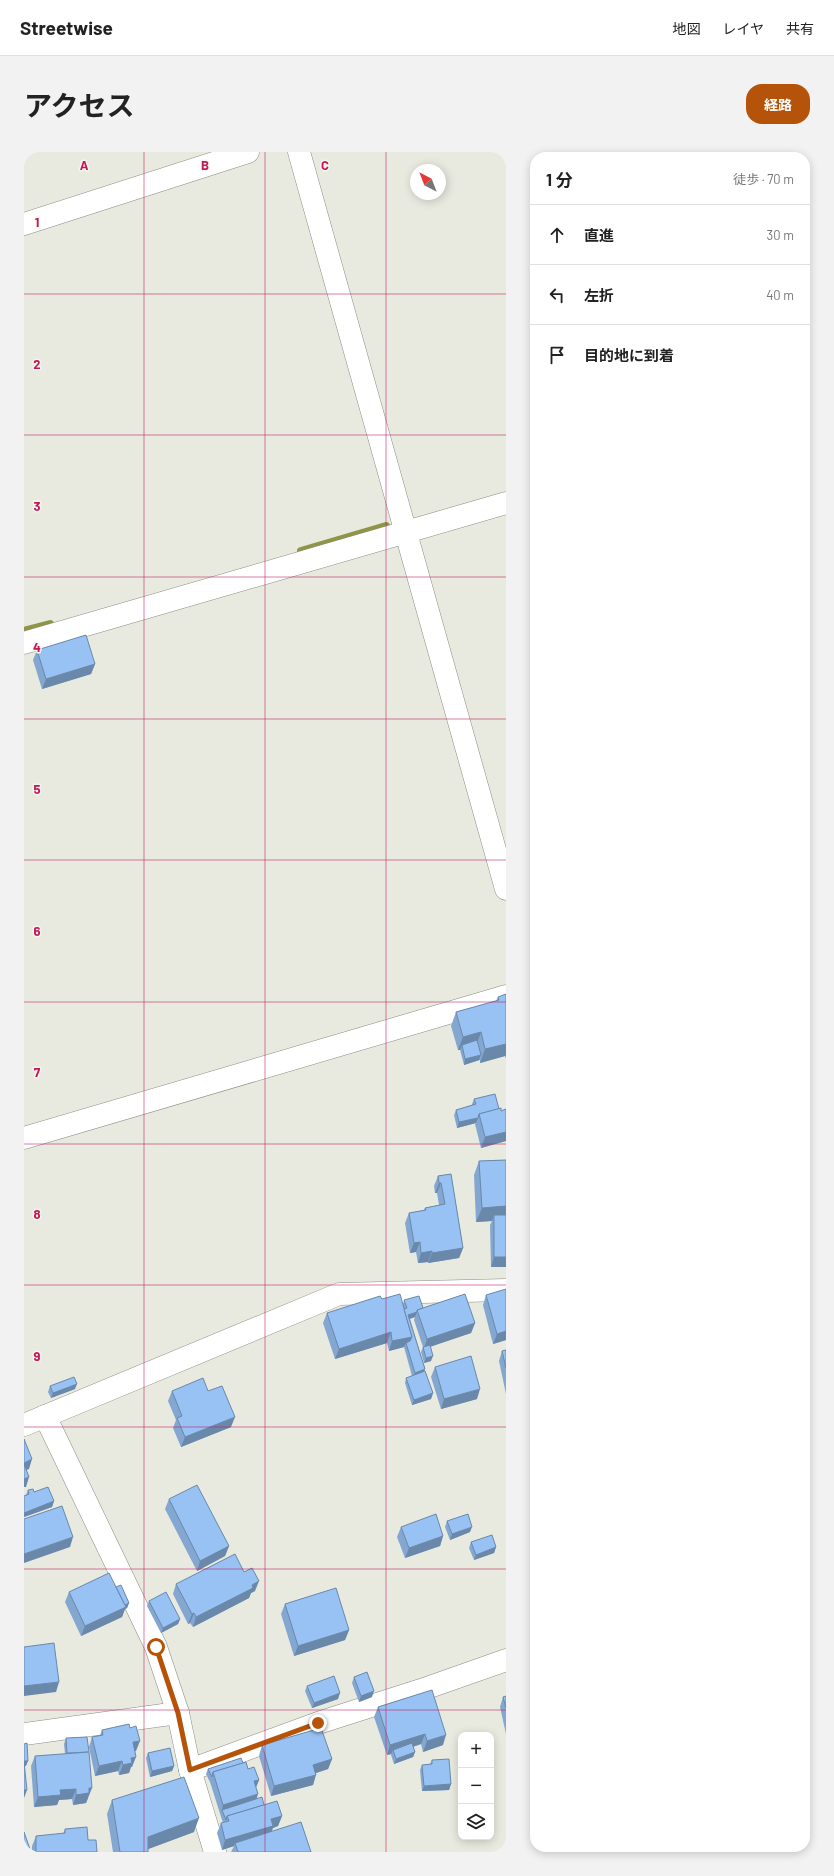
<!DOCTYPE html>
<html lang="ja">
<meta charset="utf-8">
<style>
body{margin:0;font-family:Barlow,"Noto Sans JP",sans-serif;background:#f2f2f2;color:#222}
.controls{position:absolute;right:12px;bottom:12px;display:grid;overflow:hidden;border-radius:8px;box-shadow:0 2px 10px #0003}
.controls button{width:36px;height:36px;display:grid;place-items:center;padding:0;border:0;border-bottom:1px solid #e0e0e0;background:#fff;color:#222;font:20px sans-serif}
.compass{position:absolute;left:386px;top:12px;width:36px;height:36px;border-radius:50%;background:#fff;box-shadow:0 2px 10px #0003;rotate:318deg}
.stop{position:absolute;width:12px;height:12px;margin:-9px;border:3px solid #b45309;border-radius:50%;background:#fff}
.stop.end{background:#b45309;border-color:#fff;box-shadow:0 1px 4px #0008}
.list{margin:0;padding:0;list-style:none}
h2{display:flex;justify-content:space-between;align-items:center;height:52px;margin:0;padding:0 16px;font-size:17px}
h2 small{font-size:13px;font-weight:400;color:#767676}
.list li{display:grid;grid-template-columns:26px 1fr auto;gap:12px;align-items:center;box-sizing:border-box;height:60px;padding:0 16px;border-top:1px solid #e0e0e0}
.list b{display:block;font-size:15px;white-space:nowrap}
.list em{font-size:13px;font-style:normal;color:#767676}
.icon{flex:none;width:22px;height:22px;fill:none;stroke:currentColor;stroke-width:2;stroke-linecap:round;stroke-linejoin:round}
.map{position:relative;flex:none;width:482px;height:1700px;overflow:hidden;border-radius:16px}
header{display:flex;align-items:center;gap:24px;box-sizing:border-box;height:56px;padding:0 20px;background:#fff;border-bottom:1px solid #e0e0e0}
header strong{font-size:19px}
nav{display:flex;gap:22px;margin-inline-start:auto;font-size:14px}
.intro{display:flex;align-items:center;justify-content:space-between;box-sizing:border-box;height:96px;padding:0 24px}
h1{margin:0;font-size:28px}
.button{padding:10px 18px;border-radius:16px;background:#b45309;color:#fff;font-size:14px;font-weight:700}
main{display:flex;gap:24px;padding:0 24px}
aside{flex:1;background:#fff;border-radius:16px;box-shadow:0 2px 10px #0003}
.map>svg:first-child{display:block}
</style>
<header>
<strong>Streetwise</strong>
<nav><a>地図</a><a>レイヤ</a><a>共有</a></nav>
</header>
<div class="intro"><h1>アクセス</h1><a class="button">経路</a></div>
<main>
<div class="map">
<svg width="482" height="1700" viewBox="0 0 482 1700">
<rect width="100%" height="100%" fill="#e8e9df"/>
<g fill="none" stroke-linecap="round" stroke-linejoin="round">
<g stroke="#909546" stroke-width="8">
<polyline points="277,399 362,374"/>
<polyline points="0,479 26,472"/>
</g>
<g stroke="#8c8d84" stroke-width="23">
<g id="street">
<polyline points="275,0 482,737"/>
<polyline points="0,72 224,0"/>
<polyline points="0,491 482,351"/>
<polyline points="0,986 482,844"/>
<polyline points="21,1264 132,1495 154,1561 166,1618 191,1700"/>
<polyline points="0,1273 315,1142 482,1138"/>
<polyline points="0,1582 154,1561"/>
<polyline points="166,1618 294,1571 397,1538 482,1508"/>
</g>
</g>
<use href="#street" stroke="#fff" stroke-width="22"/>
</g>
<g fill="#83a7d1">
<polygon points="13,498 71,512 67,522 18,537 9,508"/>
<polygon points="482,842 482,907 481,904 456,911 456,908 440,913 436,898 434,898 427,874 432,860 472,849 474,845"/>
<polygon points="450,947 475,957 477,959 482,957 482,989 457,996 451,972 452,971 433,976 430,963 432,958 448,953 448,952"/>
<polygon points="482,1008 482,1115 467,1115 466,1073 468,1069 452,1070 450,1023 455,1009"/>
<polygon points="427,1022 439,1096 435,1106 404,1111 404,1110 394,1111 392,1100 386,1101 381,1071 385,1061 400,1058 401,1056 415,1053 413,1041 411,1041 410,1034 414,1024"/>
<polygon points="462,1143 482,1188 469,1192 459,1153"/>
<polygon points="358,1147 379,1152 380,1148 399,1156 451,1171 447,1181 407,1194 407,1209 400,1211 397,1200 399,1195 390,1168 391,1165 386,1167 401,1217 400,1220 409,1241 407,1247 388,1253 381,1231 382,1226 388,1224 380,1195 365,1199 363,1191 311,1207 299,1171 303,1161"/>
<polygon points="482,1198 482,1242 475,1209 478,1199"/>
<polygon points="411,1215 453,1247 417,1257 407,1225"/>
<polygon points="26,1234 51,1237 27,1246 24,1240"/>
<polygon points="148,1239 184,1239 207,1275 157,1295 149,1276 152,1268 144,1249"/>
<polygon points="4,1338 10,1340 30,1349 28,1355 0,1365 0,1344 2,1343"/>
<polygon points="145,1347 205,1394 201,1404 173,1419 141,1357"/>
<polygon points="423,1369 446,1380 426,1388 421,1375"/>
<polygon points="377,1375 419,1384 416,1394 381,1406 373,1385"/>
<polygon points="447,1390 472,1395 470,1401 450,1408 445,1396"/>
<polygon points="220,1420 231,1439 227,1441 225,1446 169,1475 166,1471 164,1472 149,1442 152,1432"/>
<polygon points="92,1435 105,1451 103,1456 101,1457 98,1465 57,1484 41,1450 45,1440"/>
<polygon points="125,1449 156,1467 154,1472 137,1481 123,1454"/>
<polygon points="261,1452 325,1478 321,1488 270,1504 257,1462"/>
<polygon points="330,1525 348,1545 335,1550 328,1531"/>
<polygon points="283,1534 314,1547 288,1556 281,1539"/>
<polygon points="408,1538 419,1593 399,1600 397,1592 389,1595 391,1600 389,1605 370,1612 367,1603 367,1602 363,1603 350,1565 354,1555"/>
<polygon points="482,1544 482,1582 476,1555 479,1545"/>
<polygon points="78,1578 112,1599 111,1599 108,1615 107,1615 105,1621 95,1623 94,1619 71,1624 65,1595 68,1585 76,1583"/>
<polygon points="42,1586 64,1646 62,1651 49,1653 48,1647 35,1648 33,1653 10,1655 7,1614 11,1604 41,1602 40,1592"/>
<polygon points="238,1593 308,1607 304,1617 292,1621 289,1633 247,1644 235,1604"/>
<polygon points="124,1601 150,1614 148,1619 126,1625 122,1606"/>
<polygon points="408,1608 427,1632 425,1638 398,1639 396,1618 398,1613 406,1612"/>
<polygon points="219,1611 235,1628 232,1635 233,1647 240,1653 258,1664 254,1674 249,1676 247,1679 287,1700 207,1700 210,1694 198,1698 193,1681 197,1671 199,1671 186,1630 182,1622 184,1617"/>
<polygon points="88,1648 170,1680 124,1697 124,1700 89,1700 83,1662"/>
<polygon points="41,1677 64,1688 73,1700 8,1700 8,1694 12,1684 39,1682"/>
</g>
<g fill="#6a88aa">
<polygon points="71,512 67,522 18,537 22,527"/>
<polygon points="457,880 452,894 438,893 436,898 434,898 439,885"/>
<polygon points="482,892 482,903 481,904 456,911 461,897"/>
<polygon points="457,903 455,908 440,913 441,907"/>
<polygon points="454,966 452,971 433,976 435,970"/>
<polygon points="482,980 482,989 457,996 461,985"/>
<polygon points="415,1031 417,1031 413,1041 411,1041"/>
<polygon points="482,1054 482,1068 470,1063 468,1069 452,1070 458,1056"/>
<polygon points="396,1090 392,1100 386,1101 390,1091"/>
<polygon points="439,1096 435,1106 404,1111 408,1101"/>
<polygon points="408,1099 404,1110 394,1111 397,1101"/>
<polygon points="470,1105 482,1105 482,1115 467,1115"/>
<polygon points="393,1160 391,1165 382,1168 384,1163"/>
<polygon points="451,1171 447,1181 400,1197 403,1187"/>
<polygon points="482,1179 482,1188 469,1192 473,1182"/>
<polygon points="367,1180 363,1191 311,1207 315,1197"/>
<polygon points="388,1185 384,1195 382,1191 380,1195 365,1199 368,1189"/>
<polygon points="409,1204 407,1209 400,1211 402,1206"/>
<polygon points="401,1217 399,1223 389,1226 391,1221"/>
<polygon points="53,1232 51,1237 27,1246 29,1241"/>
<polygon points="456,1237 453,1247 417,1257 420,1247"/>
<polygon points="409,1241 407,1247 388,1253 390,1248"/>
<polygon points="211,1265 207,1275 157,1295 161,1285"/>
<polygon points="8,1307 5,1317 0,1319 0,1311"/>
<polygon points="5,1325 2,1335 0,1335 0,1327"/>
<polygon points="30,1349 28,1355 0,1365 0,1361"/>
<polygon points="448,1375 446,1380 426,1388 428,1382"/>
<polygon points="419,1384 416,1394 381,1406 385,1396"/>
<polygon points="49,1385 46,1395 0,1411 0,1402"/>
<polygon points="205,1394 201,1404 173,1419 176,1409"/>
<polygon points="472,1395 470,1401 450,1408 452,1403"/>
<polygon points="235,1429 231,1439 227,1441 225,1446 169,1475 172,1465"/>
<polygon points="105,1451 103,1456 101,1457 98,1465 57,1484 61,1474 97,1454"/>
<polygon points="170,1461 166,1471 164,1472 168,1462"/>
<polygon points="156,1467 154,1472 137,1481 139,1476"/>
<polygon points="325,1478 321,1488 270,1504 274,1494"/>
<polygon points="35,1530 32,1540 0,1544 0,1534"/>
<polygon points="350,1539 348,1545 335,1550 337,1544"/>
<polygon points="316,1541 314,1547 288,1556 290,1551"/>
<polygon points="401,1582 397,1592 370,1601 369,1598 367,1602 363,1603 366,1593"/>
<polygon points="422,1583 419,1593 399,1600 403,1589"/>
<polygon points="116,1589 112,1599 105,1600 109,1590"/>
<polygon points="391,1600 389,1605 370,1612 372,1607"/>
<polygon points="112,1605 108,1615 107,1615 105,1621 95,1623 99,1613 107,1606"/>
<polygon points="308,1607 304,1617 286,1623 289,1613"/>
<polygon points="0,1609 4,1609 2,1614 0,1614"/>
<polygon points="98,1609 94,1619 71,1624 75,1614"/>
<polygon points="150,1614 148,1619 126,1625 128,1619"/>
<polygon points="292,1623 289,1633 247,1644 250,1634"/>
<polygon points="235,1628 231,1638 230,1629"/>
<polygon points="427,1632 425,1638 398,1639 400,1634"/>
<polygon points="65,1636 68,1636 62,1651 49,1653 52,1643"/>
<polygon points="52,1637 48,1647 35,1648 33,1653 10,1655 14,1645 36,1638"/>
<polygon points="0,1638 3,1638 0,1646"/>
<polygon points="234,1642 231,1652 198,1658 199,1653"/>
<polygon points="258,1664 254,1674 249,1676 246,1684 211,1691 210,1694 198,1698 201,1688 247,1667"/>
<polygon points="175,1666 170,1680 119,1699 124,1685"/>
</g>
<g fill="#98c2f3" stroke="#6a88aa">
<polygon points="62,483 71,512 22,527 13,498"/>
<polygon points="482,842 482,892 461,897 457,880 439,885 432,860 475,848 474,845"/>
<polygon points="453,888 457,903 441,907 438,893"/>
<polygon points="471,942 475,957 455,962 454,966 435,970 432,958 452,952 450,947"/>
<polygon points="477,956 477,959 482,957 482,980 461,985 455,962"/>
<polygon points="482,1008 482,1054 458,1056 455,1009"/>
<polygon points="427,1022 439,1096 408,1101 408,1099 397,1101 396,1090 390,1091 385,1061 402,1058 401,1056 421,1052 417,1031 415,1031 414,1024"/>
<rect x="470" y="1063" width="12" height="42"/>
<polygon points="482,1137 482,1179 473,1182 462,1143"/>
<polygon points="376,1142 388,1185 368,1189 367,1180 315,1197 303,1161 356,1144 358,1147"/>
<polygon points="441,1142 451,1171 403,1187 393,1158"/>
<polygon points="395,1144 399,1156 393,1158 393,1160 384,1163 401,1217 391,1221 382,1191 386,1189 388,1185 380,1157 383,1156 380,1148"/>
<polygon points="406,1193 409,1204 402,1206 399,1195"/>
<polygon points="482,1198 482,1216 478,1199"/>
<polygon points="447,1204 456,1237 420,1247 411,1215"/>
<polygon points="401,1219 409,1241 390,1248 382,1226"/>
<polygon points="50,1225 53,1232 29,1241 26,1234"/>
<polygon points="179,1226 184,1239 198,1234 211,1265 161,1285 153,1266 158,1264 148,1239"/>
<polygon points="0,1287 8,1307 0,1311"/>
<polygon points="0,1312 5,1325 0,1327"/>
<polygon points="173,1333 205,1394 176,1409 145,1347"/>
<polygon points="24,1335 30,1349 0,1361 0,1344 5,1342 4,1338 9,1337 10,1340"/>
<polygon points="38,1354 49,1385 0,1402 0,1367"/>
<polygon points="412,1362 419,1384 385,1396 377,1375"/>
<polygon points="444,1362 448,1375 428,1382 423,1369"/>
<polygon points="468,1383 472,1395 452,1403 447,1390"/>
<polygon points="211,1402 220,1420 228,1416 235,1429 228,1433 229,1436 172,1465 170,1461 168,1462 152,1432"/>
<polygon points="85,1421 102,1455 61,1474 45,1440"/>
<polygon points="97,1433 105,1451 101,1453 92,1435"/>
<polygon points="312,1436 325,1478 274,1494 261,1452"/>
<polygon points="142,1440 156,1467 139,1476 125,1449"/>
<polygon points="30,1491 35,1530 0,1534 0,1495"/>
<polygon points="343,1520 350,1539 337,1544 330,1525"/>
<polygon points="310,1524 316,1541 290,1551 283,1534"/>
<polygon points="408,1538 422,1583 403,1589 401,1582 366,1593 354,1555"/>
<polygon points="482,1544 482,1556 479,1545"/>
<polygon points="105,1572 106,1576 112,1574 116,1589 109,1590 112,1605 107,1606 108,1611 99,1613 98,1609 75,1614 68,1585 79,1583 78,1578"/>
<polygon points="297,1576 308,1607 289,1613 292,1623 250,1634 238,1593"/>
<polygon points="63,1585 65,1600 43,1601 42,1586"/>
<polygon points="3,1591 4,1609 0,1609 0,1592"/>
<polygon points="388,1591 391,1600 372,1607 369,1598"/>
<polygon points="146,1596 150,1614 128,1619 124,1601"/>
<polygon points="65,1600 68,1636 65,1636 65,1641 52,1643 52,1637 36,1638 37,1643 14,1645 11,1604"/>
<polygon points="217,1606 219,1611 189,1620 188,1625 184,1617"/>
<polygon points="425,1607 427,1632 400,1634 398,1613 408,1612 408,1608"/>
<polygon points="0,1610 3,1638 0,1638"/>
<polygon points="222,1610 224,1617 230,1615 235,1628 230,1629 234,1642 199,1653 189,1620"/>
<polygon points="160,1625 175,1666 124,1685 124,1700 96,1700 88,1648"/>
<polygon points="238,1645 240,1653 203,1664 202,1668 198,1658"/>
<polygon points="253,1649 258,1664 247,1667 249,1674 201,1688 197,1671 205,1669 203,1664"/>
<polygon points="277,1670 287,1700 214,1700 211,1691"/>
<polygon points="63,1675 64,1688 72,1688 73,1700 12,1700 12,1684 41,1681 41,1677"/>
<polygon points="0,1680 7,1700 0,1700"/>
</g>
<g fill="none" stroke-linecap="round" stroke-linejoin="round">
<polyline stroke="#b45309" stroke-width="5" points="132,1495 154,1561 166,1618 294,1571"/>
</g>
<path fill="none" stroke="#c2185b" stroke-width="1" stroke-opacity="0.55" d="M120,0V1700M241,0V1700M362,0V1700M0,142H482M0,283H482M0,425H482M0,567H482M0,708H482M0,850H482M0,992H482M0,1133H482M0,1275H482M0,1417H482M0,1558H482"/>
<g font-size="13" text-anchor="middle" font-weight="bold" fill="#c2185b" stroke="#f5f6ec" stroke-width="3" stroke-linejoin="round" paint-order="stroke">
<text x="60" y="18">A</text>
<text x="181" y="18">B</text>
<text x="301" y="18">C</text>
<text x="13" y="75">1</text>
<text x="13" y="217">2</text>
<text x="13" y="359">3</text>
<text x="13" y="500">4</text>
<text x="13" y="642">5</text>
<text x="13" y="784">6</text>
<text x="13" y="925">7</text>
<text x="13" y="1067">8</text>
<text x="13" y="1209">9</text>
</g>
</svg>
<div class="controls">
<button>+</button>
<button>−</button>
<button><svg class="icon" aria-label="layers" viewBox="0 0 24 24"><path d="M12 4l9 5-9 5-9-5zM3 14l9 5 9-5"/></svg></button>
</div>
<svg class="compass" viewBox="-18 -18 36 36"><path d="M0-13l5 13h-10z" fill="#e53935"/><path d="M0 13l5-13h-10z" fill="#767676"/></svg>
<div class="stop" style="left:132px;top:1495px"></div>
<div class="stop end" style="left:294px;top:1571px"></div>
</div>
<aside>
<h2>1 分<small>徒歩 · 70 m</small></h2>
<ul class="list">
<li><svg class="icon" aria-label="ahead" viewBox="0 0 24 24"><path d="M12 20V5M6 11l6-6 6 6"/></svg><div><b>直進</b></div><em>30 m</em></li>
<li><svg class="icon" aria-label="left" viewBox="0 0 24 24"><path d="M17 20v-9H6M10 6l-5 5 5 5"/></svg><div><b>左折</b></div><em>40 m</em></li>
<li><svg class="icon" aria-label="arrive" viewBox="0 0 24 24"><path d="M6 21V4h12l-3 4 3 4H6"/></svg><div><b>目的地に到着</b></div></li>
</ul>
</aside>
</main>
